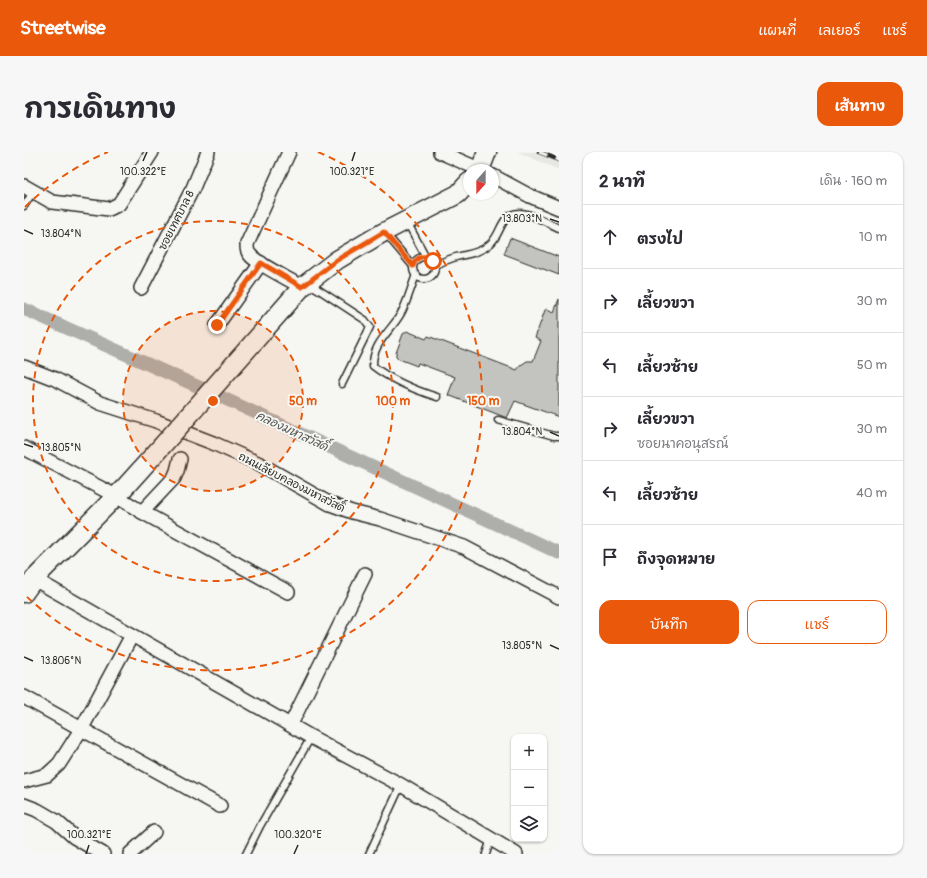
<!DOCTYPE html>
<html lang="th">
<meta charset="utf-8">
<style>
body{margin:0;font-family:Pangolin,"Playpen Sans Thai",sans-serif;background:#f7f7f7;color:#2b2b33}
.controls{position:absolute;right:12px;bottom:12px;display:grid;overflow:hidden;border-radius:8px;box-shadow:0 1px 3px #0004}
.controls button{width:36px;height:36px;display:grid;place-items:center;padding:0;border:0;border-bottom:1px solid #e1e1e2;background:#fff;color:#2b2b33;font:20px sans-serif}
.compass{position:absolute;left:439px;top:12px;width:36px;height:36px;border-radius:50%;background:#fff;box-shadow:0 1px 3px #0004;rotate:201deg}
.stop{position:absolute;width:12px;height:12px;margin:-9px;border:3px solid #ea580c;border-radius:50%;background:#fff}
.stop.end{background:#ea580c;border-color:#fff;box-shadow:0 1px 4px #0008}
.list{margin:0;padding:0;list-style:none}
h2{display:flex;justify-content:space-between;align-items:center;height:52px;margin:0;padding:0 16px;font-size:17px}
h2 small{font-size:13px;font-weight:400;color:#7c7c81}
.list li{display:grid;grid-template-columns:26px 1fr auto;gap:12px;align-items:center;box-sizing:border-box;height:64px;padding:0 16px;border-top:1px solid #e1e1e2}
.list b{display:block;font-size:15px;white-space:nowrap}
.list p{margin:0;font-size:13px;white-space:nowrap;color:#7c7c81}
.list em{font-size:13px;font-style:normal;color:#7c7c81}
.actions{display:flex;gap:8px;padding:12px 16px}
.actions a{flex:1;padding:9px 0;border:1px solid #ea580c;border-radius:12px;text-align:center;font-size:14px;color:#ea580c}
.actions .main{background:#ea580c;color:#fff}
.icon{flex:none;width:22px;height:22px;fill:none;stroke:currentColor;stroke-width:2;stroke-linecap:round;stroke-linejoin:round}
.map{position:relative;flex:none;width:535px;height:702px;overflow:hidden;border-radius:12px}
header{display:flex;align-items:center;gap:24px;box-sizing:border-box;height:56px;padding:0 20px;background:#ea580c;color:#fff}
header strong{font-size:19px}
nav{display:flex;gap:22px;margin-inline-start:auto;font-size:14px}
.intro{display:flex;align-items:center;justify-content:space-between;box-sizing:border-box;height:96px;padding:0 24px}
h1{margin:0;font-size:28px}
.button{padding:10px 18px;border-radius:12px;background:#ea580c;color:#fff;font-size:14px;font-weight:700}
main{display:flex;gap:24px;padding:0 24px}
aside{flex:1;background:#fff;border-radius:12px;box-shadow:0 1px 3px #0004}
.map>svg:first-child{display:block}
</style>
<header>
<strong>Streetwise</strong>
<nav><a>แผนที่</a><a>เลเยอร์</a><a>แชร์</a></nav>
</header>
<div class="intro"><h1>การเดินทาง</h1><a class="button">เส้นทาง</a></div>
<main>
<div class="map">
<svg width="535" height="702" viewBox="0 0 535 702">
<rect width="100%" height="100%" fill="#f6f6f2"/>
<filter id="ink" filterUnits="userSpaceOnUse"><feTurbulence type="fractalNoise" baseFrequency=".025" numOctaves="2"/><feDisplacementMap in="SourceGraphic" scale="8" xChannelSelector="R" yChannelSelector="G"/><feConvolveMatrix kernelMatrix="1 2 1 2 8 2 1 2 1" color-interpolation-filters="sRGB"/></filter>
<g filter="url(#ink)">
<polygon fill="#e7e7e3" points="494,0 535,0 535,18"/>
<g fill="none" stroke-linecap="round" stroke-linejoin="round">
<polyline stroke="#aeaeab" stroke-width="13" points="0,157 184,239 535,401"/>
</g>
<g fill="#c3c3c0" stroke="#2b2b2b">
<polygon points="486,86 535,105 535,123 480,102"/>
<polygon points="535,147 535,265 491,249 483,266 424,243 431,225 394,211 393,214 375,207 372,204 372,201 379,182 383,179 402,187 404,184 493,218 497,213 503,209 509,209 517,189 511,186 521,158 523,157 530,160"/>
</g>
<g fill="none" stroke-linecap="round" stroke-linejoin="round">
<g stroke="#2b2b2b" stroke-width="9">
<g id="lane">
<polyline points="0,54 9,40"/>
<polyline points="383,70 402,105"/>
<polyline points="362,82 389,114"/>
<circle cx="400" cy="116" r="11"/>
<path d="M411,113C418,110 425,107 432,105C444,102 456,101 466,92C474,85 475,76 481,68C494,51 520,70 535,76"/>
<path d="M392,123C387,135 383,152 376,163C366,180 348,192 349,214C367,228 391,238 413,245"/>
<polyline points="286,132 341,168 346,175 318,232"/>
<polyline points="474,268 530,284 535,284"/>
<polyline points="222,702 236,674 287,585"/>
<polyline points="345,702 377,633"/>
<polyline points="462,702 467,687"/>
</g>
</g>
<g stroke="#2b2b2b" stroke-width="16">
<g id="street">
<path d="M265,0L223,92C223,97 223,100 227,104C237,114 265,127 278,135"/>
<polyline points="416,0 457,18"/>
<polyline points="469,24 506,44 535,56"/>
<polyline points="0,34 28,50 85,57 95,52 128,0"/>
<polyline points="117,136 169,36 184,0"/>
<polyline points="193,173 237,111"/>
<polyline points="0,215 31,227 76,251 132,269 189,291 236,312 306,352 328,360 356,367 440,395 535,445"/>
<polyline points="0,296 92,344 118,360 264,440"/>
<polyline points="118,360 150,326 153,319 156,307"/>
<polyline points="10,427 287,585 377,633 492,702"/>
<polyline points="0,545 196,654"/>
<polyline points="267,572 341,422"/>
<polyline points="0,629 23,623 35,612 58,576 108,483"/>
<polyline points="0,653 13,658 32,669 50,685 79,702"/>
<polyline points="106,702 130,680"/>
</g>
</g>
<g stroke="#2b2b2b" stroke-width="21">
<g id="secondary">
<polyline points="456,18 463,0"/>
<polyline points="228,192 278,135 313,108 360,80 434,42 445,30"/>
<polyline points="0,441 10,427 101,335 137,295"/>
</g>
</g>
<use href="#lane" stroke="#f6f6f2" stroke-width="6"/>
<use href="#street" stroke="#f6f6f2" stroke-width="13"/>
<use href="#secondary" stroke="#f6f6f2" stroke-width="18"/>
<g stroke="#2b2b2b" stroke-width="4.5">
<polyline id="rail" points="515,0 535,8"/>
</g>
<use href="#rail" stroke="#f6f6f2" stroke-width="3" stroke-dasharray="9" stroke-linecap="butt"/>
<g stroke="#2b2b2b" stroke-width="21" stroke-linecap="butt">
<polyline id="secondary-bridge" points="137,295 228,192"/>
</g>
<use href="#secondary-bridge" stroke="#f6f6f2" stroke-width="18"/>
</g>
</g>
<g fill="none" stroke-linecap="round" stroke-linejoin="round" filter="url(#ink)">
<path stroke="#ea580c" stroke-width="5" d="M193,173L237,111L278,135L313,108L360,80L389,114C392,104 401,102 409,109"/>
</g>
<path fill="none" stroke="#2b2b2b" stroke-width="1.5" d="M119,9L123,0M328,9L331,0M526,67L535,70M0,78L9,82M526,280L535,284M0,292L9,295M526,493L535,497M0,505L9,509M62,702L65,693M270,702L274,693"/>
<circle cx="189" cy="249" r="90" fill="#e8590c" fill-opacity=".12"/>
<g fill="none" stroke="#e8590c" stroke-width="2" stroke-dasharray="7 5">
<circle cx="189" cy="249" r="90"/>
<circle cx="189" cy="249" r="180"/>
<path d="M1 55A270 270 0 0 1 84 0M294 0A270 270 0 1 1 1 443"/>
</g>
<g text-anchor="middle" stroke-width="4" stroke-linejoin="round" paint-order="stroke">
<g font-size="11" fill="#2b2b2b" stroke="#f6f6f2">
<text transform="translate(152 68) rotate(-63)" y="4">ซอยเทศบาล 8</text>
<text transform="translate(268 330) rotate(27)" y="4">ถนนเลียบคลองมหาสวัสดิ์</text>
</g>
<g font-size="12" font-style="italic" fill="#525251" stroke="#f6f6f2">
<text transform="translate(268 279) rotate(25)" y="4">คลองมหาสวัสดิ์</text>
</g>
</g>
<g font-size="10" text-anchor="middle" fill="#2b2b2b" stroke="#f6f6f2" stroke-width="4" stroke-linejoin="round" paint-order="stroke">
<text x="119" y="23">100.322°E</text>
<text x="328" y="23">100.321°E</text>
<text x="498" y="70">13.803°N</text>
<text x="37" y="85">13.804°N</text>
<text x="498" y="283">13.804°N</text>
<text x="37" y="299">13.805°N</text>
<text x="498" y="497">13.805°N</text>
<text x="37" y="512">13.806°N</text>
<text x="65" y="686">100.321°E</text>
<text x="274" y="686">100.320°E</text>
</g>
<circle cx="189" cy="249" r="6" fill="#e8590c" stroke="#f6f6f2" stroke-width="2"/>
<g font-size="12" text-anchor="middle" font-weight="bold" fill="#e8590c" stroke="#f6f6f2" stroke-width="4" stroke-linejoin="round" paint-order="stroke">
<text x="279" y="253">50 m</text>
<text x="369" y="253">100 m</text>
<text x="459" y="253">150 m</text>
</g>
</svg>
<div class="controls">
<button>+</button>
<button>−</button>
<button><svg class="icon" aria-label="layers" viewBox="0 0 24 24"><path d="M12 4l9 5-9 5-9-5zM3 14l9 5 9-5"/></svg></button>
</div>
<svg class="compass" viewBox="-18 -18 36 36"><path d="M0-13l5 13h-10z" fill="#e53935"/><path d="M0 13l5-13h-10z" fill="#7c7c81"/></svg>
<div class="stop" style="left:409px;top:109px"></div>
<div class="stop end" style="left:193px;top:173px"></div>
</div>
<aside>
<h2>2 นาที<small>เดิน · 160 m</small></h2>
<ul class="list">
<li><svg class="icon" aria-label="ahead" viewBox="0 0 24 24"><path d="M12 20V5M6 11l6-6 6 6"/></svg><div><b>ตรงไป</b></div><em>10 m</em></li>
<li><svg class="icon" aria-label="right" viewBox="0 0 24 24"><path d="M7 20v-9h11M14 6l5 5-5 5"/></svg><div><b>เลี้ยวขวา</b></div><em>30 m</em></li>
<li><svg class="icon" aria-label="left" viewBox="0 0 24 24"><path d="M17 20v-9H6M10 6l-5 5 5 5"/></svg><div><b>เลี้ยวซ้าย</b></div><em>50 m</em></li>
<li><svg class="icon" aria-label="right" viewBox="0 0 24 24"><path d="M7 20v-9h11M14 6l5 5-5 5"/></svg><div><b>เลี้ยวขวา</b><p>ซอยนาคอนุสรณ์</p></div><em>30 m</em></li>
<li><svg class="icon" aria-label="left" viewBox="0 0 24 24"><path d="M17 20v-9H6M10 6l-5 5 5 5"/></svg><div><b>เลี้ยวซ้าย</b></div><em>40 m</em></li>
<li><svg class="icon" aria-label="arrive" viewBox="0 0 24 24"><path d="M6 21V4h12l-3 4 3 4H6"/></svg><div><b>ถึงจุดหมาย</b></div></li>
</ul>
<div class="actions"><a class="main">บันทึก</a><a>แชร์</a></div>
</aside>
</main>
